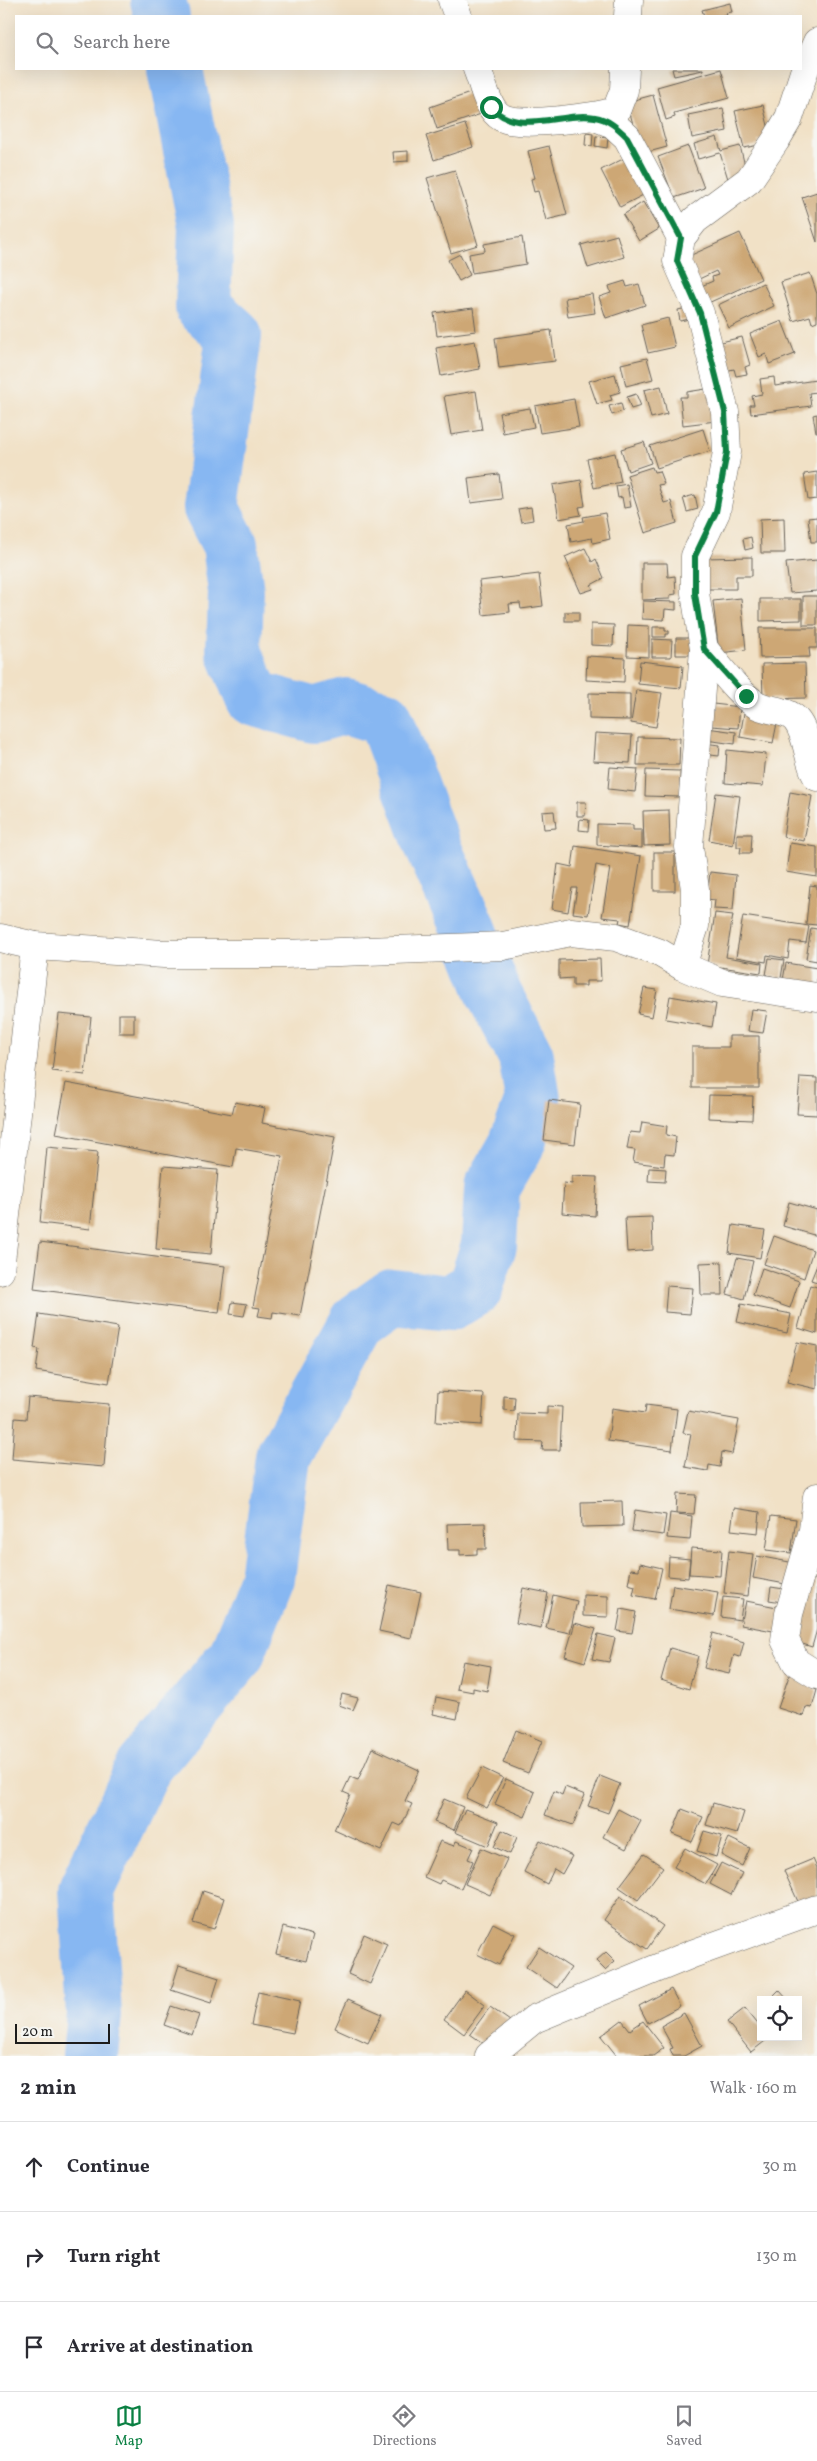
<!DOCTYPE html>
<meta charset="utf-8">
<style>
body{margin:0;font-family:Vollkorn,serif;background:#f7f7f7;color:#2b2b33}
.controls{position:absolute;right:15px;bottom:15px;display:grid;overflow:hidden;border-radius:0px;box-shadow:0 5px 20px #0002}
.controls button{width:45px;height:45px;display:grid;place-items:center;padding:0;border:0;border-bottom:1px solid #e1e1e2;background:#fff;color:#2b2b33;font:25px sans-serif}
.scale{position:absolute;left:15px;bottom:12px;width:95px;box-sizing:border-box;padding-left:5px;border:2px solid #1c1c1c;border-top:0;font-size:14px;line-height:18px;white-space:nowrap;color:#1c1c1c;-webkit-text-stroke:4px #f6f6f2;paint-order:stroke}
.stop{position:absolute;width:15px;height:15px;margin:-11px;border:4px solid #0b8043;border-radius:50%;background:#fff}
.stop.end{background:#0b8043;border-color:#fff;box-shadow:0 1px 5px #0008}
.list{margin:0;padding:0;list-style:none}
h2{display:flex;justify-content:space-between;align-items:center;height:65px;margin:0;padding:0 20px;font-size:21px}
h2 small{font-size:16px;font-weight:400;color:#7c7c81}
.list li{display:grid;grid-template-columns:32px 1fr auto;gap:15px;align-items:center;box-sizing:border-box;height:90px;padding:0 20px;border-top:1px solid #e1e1e2}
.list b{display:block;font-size:19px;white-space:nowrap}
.list em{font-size:16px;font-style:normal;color:#7c7c81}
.icon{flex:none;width:28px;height:28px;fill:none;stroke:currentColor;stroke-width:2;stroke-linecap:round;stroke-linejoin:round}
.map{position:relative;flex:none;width:817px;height:2056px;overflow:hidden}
.search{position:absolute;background:#fff;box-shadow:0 5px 20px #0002;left:15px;right:15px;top:15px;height:55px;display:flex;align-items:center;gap:12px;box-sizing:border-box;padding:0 18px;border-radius:0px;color:#7c7c81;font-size:19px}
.sheet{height:335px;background:#fff}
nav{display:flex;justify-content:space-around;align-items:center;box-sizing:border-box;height:70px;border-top:1px solid #e1e1e2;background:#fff;font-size:14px;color:#7c7c81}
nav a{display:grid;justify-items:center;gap:2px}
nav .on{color:#0b8043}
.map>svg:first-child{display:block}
</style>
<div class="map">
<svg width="817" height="2056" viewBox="0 0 817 2056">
<rect width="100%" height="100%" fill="#f6f6f2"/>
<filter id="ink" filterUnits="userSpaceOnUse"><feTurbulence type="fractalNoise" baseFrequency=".02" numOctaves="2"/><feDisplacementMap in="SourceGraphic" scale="10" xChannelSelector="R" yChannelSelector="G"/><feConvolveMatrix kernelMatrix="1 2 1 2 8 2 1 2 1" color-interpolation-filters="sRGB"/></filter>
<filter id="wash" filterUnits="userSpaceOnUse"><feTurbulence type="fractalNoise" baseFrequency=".0096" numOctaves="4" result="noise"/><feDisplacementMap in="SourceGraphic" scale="20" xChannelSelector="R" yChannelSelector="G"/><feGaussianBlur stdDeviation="1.12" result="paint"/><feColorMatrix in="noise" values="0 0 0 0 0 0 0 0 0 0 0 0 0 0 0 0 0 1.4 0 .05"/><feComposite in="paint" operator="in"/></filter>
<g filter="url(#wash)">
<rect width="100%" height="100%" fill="#f1e1c6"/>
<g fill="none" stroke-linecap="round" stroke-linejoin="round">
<g stroke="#87b7f2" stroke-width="56">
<polyline points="158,0 162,16"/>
<polyline points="90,2056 94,2014 86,1890 144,1767 236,1656 267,1578 283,1457 358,1321 392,1297 450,1303 475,1288 489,1245 492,1188 516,1146 533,1100 526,1056 494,994 467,924 432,845 385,718 346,706 314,715 253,698 234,651 236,592 230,545 211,508 234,335 203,307 206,226 175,69"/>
</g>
</g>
<g id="blocks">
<g fill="#cda775">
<polygon points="730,3 732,12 726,13 727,16 704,16 702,10"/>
<polygon points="672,69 703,69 703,70 674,76"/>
<polygon points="721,69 729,98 674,113 675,117 666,120 657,87"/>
<polygon points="473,92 481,114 437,129 430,107"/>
<polygon points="653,95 667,147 641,154 627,102"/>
<polygon points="763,105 771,138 758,141 759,145 744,148 735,111"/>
<polygon points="723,108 727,131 692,138 688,115"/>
<polygon points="465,124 473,147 434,160 426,136"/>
<polygon points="586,133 593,134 592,146 585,145"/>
<polygon points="596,136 608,137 607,148 595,146"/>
<polygon points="717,137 721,151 740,146 747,174 728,179 720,153 698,159 694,144"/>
<polygon points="549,146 567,215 546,220 538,191 534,192 531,179 535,178 528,151"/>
<polygon points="688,146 704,188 674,198 658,157"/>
<polygon points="408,151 408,161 394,162 393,152"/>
<polygon points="627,157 645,194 620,207 601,170"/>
<polygon points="455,170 478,245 451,253 427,178"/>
<polygon points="817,192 817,242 802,197"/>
<polygon points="643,202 659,229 639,241 623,215"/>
<polygon points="740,233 761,279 706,304 699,287 713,281 712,277 718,275 716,271 697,280 687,257"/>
<polygon points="617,235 624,257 588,268 581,245"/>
<polygon points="522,237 526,264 472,273 469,254 485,251 484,244"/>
<polygon points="460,254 470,275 459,281 448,260"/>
<polygon points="810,273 817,294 817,321 812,323 810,316 793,321 781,282"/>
<polygon points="625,281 627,287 639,284 645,305 606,318 599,297 611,293 609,286"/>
<polygon points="763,283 774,306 729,328 718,305"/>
<polygon points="592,294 595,313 568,317 565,298"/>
<polygon points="691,307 694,318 680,321 678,310"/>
<polygon points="473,308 476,331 437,336 434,313"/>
<polygon points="668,318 675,347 648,353 641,325"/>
<polygon points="782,321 795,354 769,364 766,354 759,357 750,334"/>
<polygon points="551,330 555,361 499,368 495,338"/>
<polygon points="742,337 750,365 745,367 747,374 736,376 734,369 725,371 717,343"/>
<polygon points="475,341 480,369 441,376 436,348"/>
<polygon points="647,358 653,379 626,386 621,364"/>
<polygon points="615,374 620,392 610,395 612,400 597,404 589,381"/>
<polygon points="774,377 775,386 816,380 817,392 809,393 811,406 751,414 750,405 754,405 752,396 762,394 760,379"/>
<polygon points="661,386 667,414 651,418 644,390"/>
<polygon points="712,388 716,421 683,425 680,397 687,397 687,392"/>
<polygon points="476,391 482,430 451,435 444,396"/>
<polygon points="636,394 641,406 631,409 627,397"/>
<polygon points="574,399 579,427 540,433 535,406"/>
<polygon points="621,403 623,411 612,415 609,406"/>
<polygon points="530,408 534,427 503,433 499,413"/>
<polygon points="817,414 817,432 816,432 813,415"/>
<polygon points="703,429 710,451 657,468 650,446"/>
<polygon points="644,442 651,463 628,471 621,449"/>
<polygon points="615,453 621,482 594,488 587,459"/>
<polygon points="652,467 654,472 659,471 664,484 658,485 664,503 671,501 677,523 645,533 627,475"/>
<polygon points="817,472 817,499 808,500 804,474"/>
<polygon points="499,474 502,499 471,503 468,478"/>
<polygon points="581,480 585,506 579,507 581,515 559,519 553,485"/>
<polygon points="627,484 631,507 624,508 622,497 618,498 616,486"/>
<polygon points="695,495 698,509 687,512 683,498"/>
<polygon points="531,507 533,520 521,522 518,509"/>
<polygon points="605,513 610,539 593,543 592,538 571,542 568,524 584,521 583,517"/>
<polygon points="817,517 817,542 811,542 808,518"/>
<polygon points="784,518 785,553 761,553 760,519"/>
<polygon points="751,537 753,548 745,550 743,539"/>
<polygon points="585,548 592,562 596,559 604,578 591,585 593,589 581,593 565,557"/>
<polygon points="752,557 752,576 736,576 736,589 705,589 704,558"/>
<polygon points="817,560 817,591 790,593 786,563"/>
<polygon points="642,563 667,563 668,577 675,576 676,594 670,595 670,599 642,600"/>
<polygon points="539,574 543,606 521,609 520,603 509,604 510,612 483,615 479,581"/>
<rect x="803" y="596" width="14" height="29"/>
<polygon points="741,598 746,650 719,653 713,601"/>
<polygon points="760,599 801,599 801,620 760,621"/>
<polygon points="643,601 676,602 676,610 665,609 664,620 642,619"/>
<rect x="565" y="612" width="14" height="9"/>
<polygon points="591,624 614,625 613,646 591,645"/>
<polygon points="628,625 649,626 649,657 627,656"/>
<polygon points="653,627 665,627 665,631 669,631 669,634 666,634 666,637 653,637"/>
<polygon points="759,628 817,628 817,648 809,648 810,657 760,658"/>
<polygon points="676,638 696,638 692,655 676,655"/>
<polygon points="652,639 672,640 671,657 652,657"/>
<polygon points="587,656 625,658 624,682 586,680"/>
<polygon points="640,661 683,666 681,688 638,684"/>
<polygon points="805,663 806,698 763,699 762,664"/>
<polygon points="636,690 662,693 656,727 631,723"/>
<polygon points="589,693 630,694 630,720 589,719"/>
<polygon points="713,704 740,707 738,728 711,726"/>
<polygon points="744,713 778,718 773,743 740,737"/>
<polygon points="707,728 736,732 735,744 705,740"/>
<polygon points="595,733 632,735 630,763 593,761"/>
<polygon points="638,737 680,738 679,765 637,765"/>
<polygon points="703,743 720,745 719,756 702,754"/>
<polygon points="727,750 766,754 763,786 725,783"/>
<polygon points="610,767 638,769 635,792 608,789"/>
<polygon points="646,770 680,771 680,797 645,796"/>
<polygon points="790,792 812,796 804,841 783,837"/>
<polygon points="716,793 740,796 733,845 709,840"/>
<polygon points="577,802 586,802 585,816 577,816"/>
<polygon points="669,810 670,845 644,846 643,811"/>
<polygon points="554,811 556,828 544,829 542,812"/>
<polygon points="580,819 589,820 588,831 579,830"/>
<polygon points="597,824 633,825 633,830 642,830 642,848 597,845"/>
<polygon points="737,834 752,834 751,853 740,853 741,847 737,847"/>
<polygon points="790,843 817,847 817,877 786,872"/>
<polygon points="575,846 641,856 630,925 619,923 620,919 602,917 610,868 596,865 588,915 573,913 577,888 572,888 568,912 552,909 558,864 572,867"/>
<rect x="654" y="852" width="21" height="39"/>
<polygon points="710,872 736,875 733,910 714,909 715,900 707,899"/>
<polygon points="810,885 817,886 817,925 806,924"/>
<polygon points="715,913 733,915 726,957 762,963 761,973 707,965"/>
<polygon points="743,916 809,926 806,943 790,941 788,959 767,955 766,962 736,957"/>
<polygon points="811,928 817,929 817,961 806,959"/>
<polygon points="769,958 784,960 781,978 766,975"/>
<polygon points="600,959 601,981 586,981 586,986 573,986 573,978 559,979 559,960"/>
<polygon points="786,963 817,968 817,985 783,980"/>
<polygon points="644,988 657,990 652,1017 638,1014"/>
<polygon points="670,996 716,1004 712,1027 666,1019"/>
<polygon points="751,1009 767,1011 763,1033 748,1031"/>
<polygon points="59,1014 91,1017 85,1075 52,1071"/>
<rect x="119" y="1014" width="15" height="19"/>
<polygon points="729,1036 759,1036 759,1088 692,1088 692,1047 729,1047"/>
<polygon points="800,1077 817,1078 817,1115 797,1114"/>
<polygon points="66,1083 232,1114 235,1102 265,1108 262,1123 335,1137 300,1316 273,1312 272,1318 258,1316 260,1308 253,1307 282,1156 236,1148 233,1167 56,1134"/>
<polygon points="709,1095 753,1096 752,1120 708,1118"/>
<polygon points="549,1100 580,1104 575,1144 544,1140"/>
<polygon points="642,1122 667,1126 666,1135 676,1137 674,1155 665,1154 664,1166 633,1162 635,1150 627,1149 630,1132 640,1133"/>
<polygon points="47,1147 98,1152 90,1229 40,1223"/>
<polygon points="163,1166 218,1170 211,1254 156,1249"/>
<polygon points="649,1168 666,1169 665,1182 648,1181"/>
<polygon points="572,1176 597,1177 595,1216 562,1213 564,1183 572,1184"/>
<polygon points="789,1202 817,1210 817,1236 783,1226"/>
<polygon points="652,1217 653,1250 627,1252 625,1218"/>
<polygon points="733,1225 765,1230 760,1258 729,1253"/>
<polygon points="774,1236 813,1250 804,1278 764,1264"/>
<polygon points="40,1242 225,1266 219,1313 34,1289"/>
<polygon points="737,1258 753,1261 744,1299 727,1294"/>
<polygon points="722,1262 723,1295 701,1295 700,1263"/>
<polygon points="817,1265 817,1282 811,1280"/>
<polygon points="762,1268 799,1281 790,1308 753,1295"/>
<polygon points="810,1285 817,1287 817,1334 798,1328"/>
<polygon points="667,1286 693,1288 690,1314 665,1312"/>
<polygon points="232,1302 247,1304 244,1316 230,1314"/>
<polygon points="741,1304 791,1314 787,1333 737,1322"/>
<polygon points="39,1314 118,1327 109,1383 36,1371 39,1349 34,1348"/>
<polygon points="797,1342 817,1346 817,1389 787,1382"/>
<polygon points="438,1391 484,1394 482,1425 436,1422"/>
<polygon points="504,1396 515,1397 514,1411 504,1410"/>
<polygon points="28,1397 109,1404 104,1467 12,1459 15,1418 26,1419"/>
<polygon points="646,1405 677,1409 672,1450 608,1441 612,1408 645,1413"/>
<polygon points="547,1406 562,1407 560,1450 542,1450 543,1442 517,1441 518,1413 547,1414"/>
<polygon points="688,1411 739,1420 732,1454 722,1452 720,1467 709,1465 708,1471 685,1467 691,1434 683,1433"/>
<polygon points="677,1494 696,1495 694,1514 676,1513"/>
<polygon points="622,1501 623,1526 582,1527 581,1502"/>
<polygon points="734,1508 760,1512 758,1533 731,1530"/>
<polygon points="635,1510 666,1515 663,1535 632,1531"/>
<polygon points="670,1513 692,1516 690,1540 667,1538"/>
<polygon points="771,1516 796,1519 791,1553 766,1550"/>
<polygon points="485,1523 486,1549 477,1549 477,1554 460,1555 460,1550 448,1550 447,1524"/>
<polygon points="691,1548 722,1550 720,1576 689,1574"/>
<polygon points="729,1551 753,1554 748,1596 724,1593"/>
<polygon points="757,1556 795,1563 791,1585 753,1578"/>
<polygon points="669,1557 690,1559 688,1578 668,1576"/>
<polygon points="640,1563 662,1568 655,1599 633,1595 635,1586 628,1584 631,1569 639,1570"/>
<polygon points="812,1578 817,1580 817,1629 812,1647 793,1641"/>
<polygon points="389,1585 421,1592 411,1638 379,1631"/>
<polygon points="673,1585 718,1592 714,1616 669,1609"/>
<polygon points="771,1587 784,1589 782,1602 769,1600"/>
<polygon points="523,1588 548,1593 541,1628 516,1623"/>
<polygon points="553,1595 577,1601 570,1633 546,1628"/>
<polygon points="583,1595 608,1596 608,1617 583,1616"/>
<polygon points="723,1597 743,1599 740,1620 721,1617"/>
<polygon points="746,1601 782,1608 778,1632 741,1625"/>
<polygon points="621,1609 636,1612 632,1633 617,1631"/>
<polygon points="575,1623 596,1629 585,1662 565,1656"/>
<polygon points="713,1633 744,1642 740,1657 734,1655 729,1674 704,1668"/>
<polygon points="598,1634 615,1638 609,1662 592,1659"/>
<polygon points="670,1648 698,1656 689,1689 661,1680"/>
<polygon points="463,1661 491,1666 487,1691 473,1688 473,1692 457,1689"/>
<polygon points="790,1673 814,1682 812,1688 817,1690 812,1708 806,1707 803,1716 778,1708"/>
<polygon points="342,1694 358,1698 353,1710 339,1705"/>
<polygon points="436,1697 460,1702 457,1719 433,1714"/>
<polygon points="516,1730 542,1741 528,1773 503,1763"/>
<polygon points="372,1748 419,1770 405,1801 412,1804 401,1826 394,1823 381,1851 334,1830 350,1795 343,1792 350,1777 358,1780"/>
<polygon points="482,1768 503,1778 487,1808 466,1798"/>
<polygon points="600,1776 620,1784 608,1813 588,1806"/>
<polygon points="506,1779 535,1792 525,1817 495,1804"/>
<polygon points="565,1787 585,1795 573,1825 545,1815 554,1791 562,1795"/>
<polygon points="444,1799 463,1807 454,1830 434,1822"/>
<polygon points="713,1803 744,1812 737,1834 706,1825"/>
<polygon points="465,1809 498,1822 488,1846 455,1832"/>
<polygon points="618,1809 641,1821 626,1849 603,1837"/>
<polygon points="682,1809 703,1817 692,1842 672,1834"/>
<polygon points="502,1830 517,1837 510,1854 494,1847"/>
<polygon points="704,1831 722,1836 716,1857 697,1851"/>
<polygon points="729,1838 750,1848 742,1866 721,1855"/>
<polygon points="540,1840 572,1856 562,1874 554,1869 547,1884 524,1872"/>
<polygon points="440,1841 454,1846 456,1841 473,1848 468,1859 473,1861 461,1889 441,1880 439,1884 424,1877"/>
<polygon points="481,1848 507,1859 490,1895 465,1884"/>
<polygon points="685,1848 717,1865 706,1884 674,1867"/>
<polygon points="644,1854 663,1867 638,1900 619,1887"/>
<polygon points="813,1859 817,1868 817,1900 801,1908 784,1871"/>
<polygon points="721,1863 742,1873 731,1895 710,1884"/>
<polygon points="203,1891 224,1898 214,1929 193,1923"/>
<polygon points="620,1896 663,1926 647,1949 604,1920"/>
<polygon points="493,1923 515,1934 499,1965 477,1954"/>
<polygon points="283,1927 313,1935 306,1961 276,1954"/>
<polygon points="364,1934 387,1944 370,1984 348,1974"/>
<polygon points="539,1947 571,1968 557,1988 526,1967"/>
<polygon points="606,1952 615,1961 605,1970 596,1961"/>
<polygon points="179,1965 219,1978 211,2003 171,1990"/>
<polygon points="671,1989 680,2006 648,2023 639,2006"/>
<polygon points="465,1990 485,2005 464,2034 444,2019"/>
<polygon points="779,1990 788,2000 769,2000"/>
<polygon points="258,1992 300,2001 293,2033 251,2025"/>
<polygon points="348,1999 382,2014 368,2043 335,2028"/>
<polygon points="171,2006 199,2015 192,2035 164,2025"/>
<polygon points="490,2007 510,2021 490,2048 470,2034"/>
<polygon points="745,2008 761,2028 761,2037 769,2038 751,2052 727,2022"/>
<polygon points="684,2013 702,2046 684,2056 673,2056 670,2049 673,2048 661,2026"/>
<polygon points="622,2020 630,2030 643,2021 664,2048 653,2056 617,2056 601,2036"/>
</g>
</g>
</g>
<g filter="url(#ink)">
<use href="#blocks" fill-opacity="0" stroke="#676158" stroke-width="1"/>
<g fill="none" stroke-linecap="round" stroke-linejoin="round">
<g stroke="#676158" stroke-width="29">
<g id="minor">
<polyline points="452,0 458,16"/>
<polyline points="628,16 629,0"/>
<path d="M477,69C483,83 487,109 501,117C518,128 595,117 616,111L624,90L625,69"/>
<polyline points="595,117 613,124 627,137 681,238"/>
<path d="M704,649C720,667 737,693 757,705C769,711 788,710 796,720C808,734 807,760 817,777"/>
<polyline points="0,938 35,946 164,954 285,954 503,946 571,932 616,937 660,953 682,966 722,983 817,997"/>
<polyline points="682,966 695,926 695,889 689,847 704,649 695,593 695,556 716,512 727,452 725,412 700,313 677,261 681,238 695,220 749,180 776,140 789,118 805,69 817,42"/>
<polyline points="0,1271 35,946"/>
<polyline points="817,1497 813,1530 789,1614 785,1640 796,1662 817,1675"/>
<polyline points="489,2056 534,2019 692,1954 817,1909"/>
</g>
</g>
<use href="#minor" stroke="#fff" stroke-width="28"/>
</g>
</g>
<g fill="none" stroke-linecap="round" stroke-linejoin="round" filter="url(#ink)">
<path stroke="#0b8043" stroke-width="6" d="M491,107C518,137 561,111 595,117C608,119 618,128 627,137L681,238L677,261L700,313L725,412L727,452L716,512L695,556V594L704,649L746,696"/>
</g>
</svg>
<div class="controls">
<button><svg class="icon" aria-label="locate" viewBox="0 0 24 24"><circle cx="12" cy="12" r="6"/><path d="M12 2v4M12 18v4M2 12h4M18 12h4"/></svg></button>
</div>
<div class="scale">20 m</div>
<div class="stop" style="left:491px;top:107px"></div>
<div class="stop end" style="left:746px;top:696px"></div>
<div class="search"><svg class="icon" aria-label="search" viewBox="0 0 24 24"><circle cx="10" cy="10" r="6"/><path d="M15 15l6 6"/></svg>Search here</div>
</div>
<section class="sheet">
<h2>2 min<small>Walk · 160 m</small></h2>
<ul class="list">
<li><svg class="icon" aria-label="ahead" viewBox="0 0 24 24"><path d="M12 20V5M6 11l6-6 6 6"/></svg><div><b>Continue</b></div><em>30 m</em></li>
<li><svg class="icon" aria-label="right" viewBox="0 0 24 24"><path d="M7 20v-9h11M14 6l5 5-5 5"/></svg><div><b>Turn right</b></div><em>130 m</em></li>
<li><svg class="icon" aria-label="arrive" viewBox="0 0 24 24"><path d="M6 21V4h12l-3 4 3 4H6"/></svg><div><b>Arrive at destination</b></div></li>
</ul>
</section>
<nav>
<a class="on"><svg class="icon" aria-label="map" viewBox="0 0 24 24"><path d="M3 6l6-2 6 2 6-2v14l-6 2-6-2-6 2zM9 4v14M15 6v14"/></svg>Map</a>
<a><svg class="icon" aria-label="directions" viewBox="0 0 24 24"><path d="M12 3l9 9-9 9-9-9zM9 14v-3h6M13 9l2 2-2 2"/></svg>Directions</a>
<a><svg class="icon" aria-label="saved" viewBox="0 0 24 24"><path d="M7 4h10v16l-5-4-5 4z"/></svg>Saved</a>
</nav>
